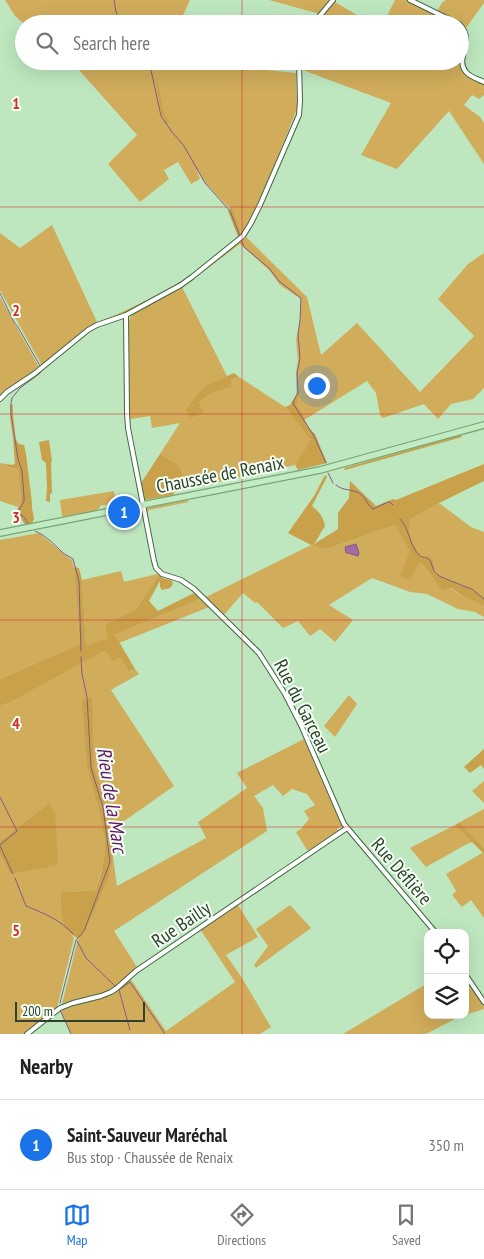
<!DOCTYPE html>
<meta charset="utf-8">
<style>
body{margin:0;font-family:"PT Sans Narrow",sans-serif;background:#f2f2f2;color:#222}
.controls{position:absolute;right:15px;bottom:15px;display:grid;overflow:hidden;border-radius:10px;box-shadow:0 5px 20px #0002}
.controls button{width:45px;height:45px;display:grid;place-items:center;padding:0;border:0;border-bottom:1px solid #e0e0e0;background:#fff;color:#222;font:25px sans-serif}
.scale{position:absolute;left:15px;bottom:12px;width:130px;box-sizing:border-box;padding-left:5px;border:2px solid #304030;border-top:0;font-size:14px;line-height:18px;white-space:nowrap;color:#304030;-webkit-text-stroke:4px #f3fff3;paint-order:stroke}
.you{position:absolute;left:316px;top:385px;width:18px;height:18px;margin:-12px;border:4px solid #fff;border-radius:50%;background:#1a73e8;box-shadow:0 0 0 8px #1a73e833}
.badge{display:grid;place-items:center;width:32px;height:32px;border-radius:50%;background:#1a73e8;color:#fff;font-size:16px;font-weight:700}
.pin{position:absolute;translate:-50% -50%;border:2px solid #fff;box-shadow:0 1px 5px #0006}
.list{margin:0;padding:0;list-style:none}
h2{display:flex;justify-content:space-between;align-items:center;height:65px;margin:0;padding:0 20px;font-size:21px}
h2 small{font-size:16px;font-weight:400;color:#767676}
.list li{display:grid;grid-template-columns:32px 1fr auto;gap:15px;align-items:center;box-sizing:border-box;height:90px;padding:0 20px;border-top:1px solid #e0e0e0}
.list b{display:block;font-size:19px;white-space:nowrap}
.list p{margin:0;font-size:16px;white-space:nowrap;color:#767676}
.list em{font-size:16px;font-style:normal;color:#767676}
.icon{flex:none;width:28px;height:28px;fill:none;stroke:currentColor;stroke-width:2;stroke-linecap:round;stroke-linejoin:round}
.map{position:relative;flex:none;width:484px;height:1034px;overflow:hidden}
.search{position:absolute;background:#fff;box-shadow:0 5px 20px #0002;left:15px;right:15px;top:15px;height:55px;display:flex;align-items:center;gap:12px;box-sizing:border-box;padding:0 18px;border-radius:28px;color:#767676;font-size:19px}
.sheet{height:155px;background:#fff}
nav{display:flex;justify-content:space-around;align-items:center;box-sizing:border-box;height:70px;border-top:1px solid #e0e0e0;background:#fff;font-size:14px;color:#767676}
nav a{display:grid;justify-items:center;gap:2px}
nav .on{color:#1a73e8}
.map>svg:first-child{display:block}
</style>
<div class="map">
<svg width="484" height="1034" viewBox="0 0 484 1034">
<rect width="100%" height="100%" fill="#bee7bf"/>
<g fill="#d1ac5b">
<polygon points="5,0 190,0 179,24 121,24 115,11 119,24 24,24 15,16"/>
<polygon points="269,0 330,0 323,13 335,2 372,24 314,24 320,14"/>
<polygon points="395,0 408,0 457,24 383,24"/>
<polygon points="446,0 484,0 484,3 466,28 459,22 437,11 442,3"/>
<path d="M460,27L465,38C462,48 456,66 465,74C469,78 479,81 484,84V95L479,99L472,95L464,105L480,117L484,123V164L449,111L397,169L361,155L391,103L300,69L301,61H460Z"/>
<polygon points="71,61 148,61 151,73 149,61 187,61 188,62 296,73 297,109 272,171 249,222 251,222 240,236 235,214 231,208 225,204 203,180 196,168 200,179 191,184 178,162 164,170 169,179 140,202 108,164 137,135"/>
<polygon points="256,217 257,218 246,237 307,297 321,355 357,323 420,392 474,336 438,299 468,264 484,253 484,388 473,399 451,404 438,419 424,404 383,418 380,415 376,393 367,381 304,420 297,405 297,396 296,395 297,389 296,373 298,361 296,339 300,323 301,299 280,285 269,270 240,244 204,271 203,270 238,242 245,235"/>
<polygon points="52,225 97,322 85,329 86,330 68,344 68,345 57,354 56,354 52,357 52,358 42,366 0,290 0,233 20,248"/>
<path d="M194,273L195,274C165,293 133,311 100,323L99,322C132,308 164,293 194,273Z"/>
<polygon points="196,275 196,276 182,287 227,376 204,386 185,410 202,413 199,402 212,393 230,387 231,380 239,377 285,407 312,440 295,465 174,492 183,475 178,466 160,454 180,423 152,428 150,416 130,419 129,421 128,323 129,322 130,318 135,312 165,296"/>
<polygon points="0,297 39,367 34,371 35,372 0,394 0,396"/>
<polygon points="10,404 13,405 13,413 16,440 13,440 10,418"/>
<polygon points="0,463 6,464 7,467 18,469 21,501 20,506 18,507 0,501"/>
<polygon points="114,491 116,503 100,506 100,508 95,511 62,517 60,500"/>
<polygon points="187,500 189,502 149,510 147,513 147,508"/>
<polygon points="439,503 471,527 484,532 484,597 473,590 441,576 435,571 433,561 420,555 409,536 409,525 411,519"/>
<polygon points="395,525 419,563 426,568 442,591 450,588 466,598 484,606 484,617 475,612 458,609 427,594 410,592 372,578 329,605 353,620 335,642 320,629 310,636 298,621 283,628 257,602 255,603 243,593 223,616 206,597 313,544 320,549 329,548"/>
<polygon points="39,533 65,555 72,560 74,567 80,644 0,679 0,540"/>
<polygon points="121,571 124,582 157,574 159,575 135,610 105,624 109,638 86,646 82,580"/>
<polygon points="200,599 209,607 119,643 115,635"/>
<path d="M105,649L120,657L128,671L135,669L139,674L111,690L174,786L110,831L104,799L87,766C95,792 107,826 105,853C103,866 99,878 96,890L67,892L62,891L65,927L74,938L57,1008L26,1034H0V854L10,874L49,803L0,841V706L9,703Z"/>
<polygon points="349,695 357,704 335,737 324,726"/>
<path d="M304,739L342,826L337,829L340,833L310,851L307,850L296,832L301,829L309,819L304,811L315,805L307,794L292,789L283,796L273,785L254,796L263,808L267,831L114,931L137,967L230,905V906L113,990L100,995L62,1004L78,939H80L82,937C94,911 106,885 113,857L117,886L206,838L198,822L247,788L237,773Z"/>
<polygon points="484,781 484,803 472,791"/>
<polygon points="484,809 484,848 460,822"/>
<polygon points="455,825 473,842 467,844 426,867 410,848"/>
<polygon points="482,853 484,854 484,918 471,900 462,907 452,895 456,891 446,874"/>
<polygon points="236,904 238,905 258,937 226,955 242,978 271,1027 260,1034 71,1034 60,1010 65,1009 65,1007 109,994 110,996 115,993 115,991 130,978 166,1031 235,982 200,929"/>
<polygon points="290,905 311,928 256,968 254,965 268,946 256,929"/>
<polygon points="465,978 484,1007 484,1009 465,1015"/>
<polygon points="428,983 428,1015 465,1015 457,1018 426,1034 343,1034"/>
</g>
<g fill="#c8a14a">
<polygon points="156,81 158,82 163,111 169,122 167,124 161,112"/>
<polygon points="231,207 235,214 241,235 238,237 228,211"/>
<polygon points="234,373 239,377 231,380 231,387 212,393 199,402 203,413 191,418 185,410 204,386"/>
<polygon points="296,395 298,396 297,405 304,416 304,419 310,429 315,434 327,463 298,470 295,465 311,440 285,407 290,405"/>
<polygon points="461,435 462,437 345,470 344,468"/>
<path d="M13,440H16L19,444L24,445L26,454L32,503V508L34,519L32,523L25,525C22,518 16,515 18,507L20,506L21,501L18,469L7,467L6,464L13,465L15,463Z"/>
<polygon points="49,440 52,461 51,462 52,493 50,494 50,502 46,501 47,487 46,463 42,460 39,442"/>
<polygon points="160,454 179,466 183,475 173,495 145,500 143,494 141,483"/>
<path d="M484,464V481L439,503L411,519L409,525V536L420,555L424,557L429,556L433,561L435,571L441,576L473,590L484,597V606L466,598L451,588L442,591L426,568L419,563L410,580L400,576L410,551L395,525L329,548L320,549L313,544L311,545L288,533L314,496L325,475L327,477L312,506C319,512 323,516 325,526L314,544L338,529V513L349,498L350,481L376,506L393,499L396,500L401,498Z"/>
<polygon points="74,567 79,568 82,580 86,646 108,638 105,624 135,610 159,575 162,576 162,578 170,580 172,581 173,584 170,588 162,590 160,587 160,581 149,601 158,611 194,593 200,599 115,635 135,669 128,671 120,657 113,661 105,650 9,703 0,706 0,679 80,644"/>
<path d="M92,698L94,769L104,799L112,838L113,857L109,875L96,907L82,937L80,939C74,937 68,932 65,927C61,919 60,899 62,890L67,892L96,890L101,873L105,853V840L100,813L87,766L82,700Z"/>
<polygon points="484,749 484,769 481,765 470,773 464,767"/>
<polygon points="49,803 55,813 58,865 10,874 0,854 0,841"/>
<polygon points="460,822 484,848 484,854 455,825"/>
</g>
<polygon fill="#a469a8" stroke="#815d84" points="356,544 359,553 358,556 348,553 346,553 345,547"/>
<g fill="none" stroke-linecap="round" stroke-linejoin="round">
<g stroke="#815d84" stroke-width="1">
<polyline points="114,0 116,12 121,24"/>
<polyline points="149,61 161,116 172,132 184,146 205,183 230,211 240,236"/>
<polyline points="242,242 244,247 269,268 279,281 301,298 300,320 298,334 300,358 297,373 298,393 293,402 294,405 314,436 326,463"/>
<polyline points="0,293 14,322 18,327 40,366"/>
<polyline points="328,473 333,483"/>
<path d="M336,485C343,491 352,489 359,493C366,497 367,505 373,509L388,502H390L393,505"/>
<path d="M400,519C410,529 409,545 419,555C422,558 427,557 430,560L434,571L439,576L466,587L472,589L484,599"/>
<polyline points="28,523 24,517 21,515 19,510 24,501 24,497 22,471 18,459 11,414 11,403 12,398 20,388 39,374 43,369"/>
<path d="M35,531C45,535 54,544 62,552C65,555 69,556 73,559L79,581L81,651"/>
<polyline points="0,797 17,831 0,845"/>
<polyline points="0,846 13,874"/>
<path d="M15,878L26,906C43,913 61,920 73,934"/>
<polyline points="77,941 86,958 115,986"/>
<polyline points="60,1003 76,940 84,931 110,862 103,807 91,768 87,697 82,674 81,657"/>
<polyline points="60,1010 71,1034"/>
<polyline points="130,1030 119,990 130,982 165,1034"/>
</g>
<g stroke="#426643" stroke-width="6">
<g id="minor">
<polyline points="410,0 459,24"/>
<polyline points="313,24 333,0"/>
<path d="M460,25C476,42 454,57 466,72C470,77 478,79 484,82"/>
<polyline points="299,61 300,101 299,115 260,205 251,223 243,236 192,277 181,285 126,315 127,413 128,428 154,561 156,568 162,574 181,580 194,589 259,653 285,694 301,725 344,824 436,933"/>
<polyline points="0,399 7,392 34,374 88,330 97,325 126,315"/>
<polyline points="465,974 484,1002"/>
<polyline points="27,1034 60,1008 73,1003 101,996 111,992 117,988 136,971 347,828"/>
</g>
</g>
<g stroke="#75a676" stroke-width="8">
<polyline id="primary" points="0,533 320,470 484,425"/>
</g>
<use href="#minor" stroke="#fff" stroke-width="4"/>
<use href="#primary" stroke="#c2ebc4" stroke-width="5.5"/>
</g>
<path fill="none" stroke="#d62828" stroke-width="1" stroke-opacity="0.55" d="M242,0V24M242,61V1034M0,207H484M0,414H484M0,620H484M0,827H484"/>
<g text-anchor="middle" stroke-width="4" stroke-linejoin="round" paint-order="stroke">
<g font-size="19" fill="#304030" stroke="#f3fff3">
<text transform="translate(220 474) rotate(-11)" y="7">Chaussée de Renaix</text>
<text transform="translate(303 706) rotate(63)" y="7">Rue du Garceau</text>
<text transform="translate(402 871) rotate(49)" y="7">Rue Déflière</text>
<text transform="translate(181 924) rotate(-34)" y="7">Rue Bailly</text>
</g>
<g font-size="20" font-style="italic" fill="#631969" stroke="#f3fff3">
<text transform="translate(112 800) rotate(81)" y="7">Rieu de la Marc</text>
</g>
</g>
<g font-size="16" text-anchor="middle" font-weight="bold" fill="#d62828" stroke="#f3fff3" stroke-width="4" stroke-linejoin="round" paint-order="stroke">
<text x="16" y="109">1</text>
<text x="16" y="316">2</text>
<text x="16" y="523">3</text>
<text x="16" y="729">4</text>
<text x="16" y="936">5</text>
</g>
</svg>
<div class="controls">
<button><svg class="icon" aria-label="locate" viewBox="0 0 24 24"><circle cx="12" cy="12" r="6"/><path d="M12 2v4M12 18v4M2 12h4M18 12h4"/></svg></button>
<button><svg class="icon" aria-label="layers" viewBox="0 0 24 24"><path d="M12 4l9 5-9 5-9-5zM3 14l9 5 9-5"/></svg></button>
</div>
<div class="scale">200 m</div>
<div class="you"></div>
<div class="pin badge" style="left:124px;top:512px">1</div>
<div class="search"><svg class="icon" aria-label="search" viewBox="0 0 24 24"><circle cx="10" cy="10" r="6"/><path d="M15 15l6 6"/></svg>Search here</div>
</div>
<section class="sheet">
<h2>Nearby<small></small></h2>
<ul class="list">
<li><span class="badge">1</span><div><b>Saint-Sauveur Maréchal</b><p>Bus stop · Chaussée de Renaix</p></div><em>350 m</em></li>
</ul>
</section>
<nav>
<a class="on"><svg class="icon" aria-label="map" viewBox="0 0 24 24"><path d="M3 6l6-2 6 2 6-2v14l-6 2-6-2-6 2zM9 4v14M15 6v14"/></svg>Map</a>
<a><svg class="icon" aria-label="directions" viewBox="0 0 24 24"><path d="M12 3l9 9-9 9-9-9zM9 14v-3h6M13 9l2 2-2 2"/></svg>Directions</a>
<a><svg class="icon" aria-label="saved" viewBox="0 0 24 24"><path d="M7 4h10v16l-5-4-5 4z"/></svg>Saved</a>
</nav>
